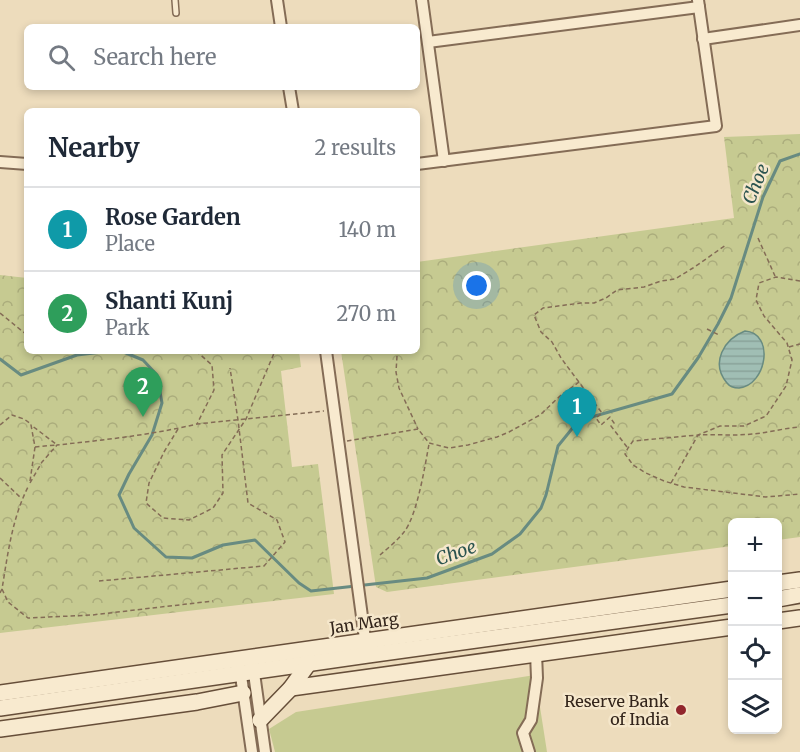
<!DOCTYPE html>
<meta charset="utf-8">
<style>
body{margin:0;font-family:Merriweather,serif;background:#f6f6f7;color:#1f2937}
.controls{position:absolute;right:18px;bottom:18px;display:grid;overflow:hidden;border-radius:9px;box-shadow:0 3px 9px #0003}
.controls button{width:54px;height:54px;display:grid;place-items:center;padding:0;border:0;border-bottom:2px solid #e0e1e3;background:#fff;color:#1f2937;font:30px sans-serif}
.you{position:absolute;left:477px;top:286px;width:21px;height:21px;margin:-15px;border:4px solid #fff;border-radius:50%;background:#1a73e8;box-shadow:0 0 0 9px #1a73e833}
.badge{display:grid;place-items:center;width:39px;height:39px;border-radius:50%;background:#0b8043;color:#fff;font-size:20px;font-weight:700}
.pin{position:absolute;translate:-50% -50px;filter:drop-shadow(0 2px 3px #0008)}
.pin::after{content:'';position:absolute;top:32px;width:21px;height:18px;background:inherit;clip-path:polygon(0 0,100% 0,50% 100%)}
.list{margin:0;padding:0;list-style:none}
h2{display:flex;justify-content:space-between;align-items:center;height:78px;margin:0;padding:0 24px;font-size:26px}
h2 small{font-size:20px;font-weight:400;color:#747a83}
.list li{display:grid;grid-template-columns:39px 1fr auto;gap:18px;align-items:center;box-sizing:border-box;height:84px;padding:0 24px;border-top:2px solid #e0e1e3}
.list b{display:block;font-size:22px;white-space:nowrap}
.list p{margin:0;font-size:20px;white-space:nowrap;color:#747a83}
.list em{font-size:20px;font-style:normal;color:#747a83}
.icon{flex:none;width:33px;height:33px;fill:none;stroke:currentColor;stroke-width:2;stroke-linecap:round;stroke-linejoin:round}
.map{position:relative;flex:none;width:800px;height:752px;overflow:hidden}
.search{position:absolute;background:#fff;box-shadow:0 3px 9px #0003;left:24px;top:24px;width:396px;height:66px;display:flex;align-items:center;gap:15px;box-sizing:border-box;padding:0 21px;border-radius:9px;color:#747a83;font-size:22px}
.panel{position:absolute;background:#fff;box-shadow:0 3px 9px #0003;left:24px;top:108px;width:396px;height:246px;border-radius:9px}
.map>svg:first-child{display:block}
</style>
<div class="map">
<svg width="800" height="752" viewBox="0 0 800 752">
<defs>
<pattern id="park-crowns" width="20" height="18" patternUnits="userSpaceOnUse" patternTransform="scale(1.5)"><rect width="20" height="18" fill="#c6ca91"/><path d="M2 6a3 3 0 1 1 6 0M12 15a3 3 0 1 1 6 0" fill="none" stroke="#abad7c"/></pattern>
<pattern id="water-rules" width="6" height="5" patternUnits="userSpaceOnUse" patternTransform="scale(1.5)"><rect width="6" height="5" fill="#a0beb4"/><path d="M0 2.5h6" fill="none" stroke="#8aa39a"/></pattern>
</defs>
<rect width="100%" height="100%" fill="#eddcbc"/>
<polygon fill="#c6ca91" points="535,675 547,752 275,752 269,729 296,712"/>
<g fill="url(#park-crowns)">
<polygon points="800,134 800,537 778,540 778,522 732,522 732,546 387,592 376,587 341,351 417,351 417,262 734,218 724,137"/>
<polygon points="0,275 27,278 27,351 299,351 301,367 281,371 292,467 318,464 334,594 0,633"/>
</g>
<path fill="url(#water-rules)" stroke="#688b81" stroke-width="1.5" d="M745,331C775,333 767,385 739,388C734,388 730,387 727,383C710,363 724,339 745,331Z"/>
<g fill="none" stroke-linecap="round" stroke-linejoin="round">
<g stroke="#688b81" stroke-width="3">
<polyline points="121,351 143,360 157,375 162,403 152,435 129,474 119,495 134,528 166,557 192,558 223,545 255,540 299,583 311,591 427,578 492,554 520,534 541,508 546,495 558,446 575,425 595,416 672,394 698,358 718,324 731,298 763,197 780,161 800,154"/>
<polyline points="0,359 21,375 77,355 111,351"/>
</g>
<g stroke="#846c56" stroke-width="8">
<polyline id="lane" points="175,0 176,13"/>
</g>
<g stroke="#846c56" stroke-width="14">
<g id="street">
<polyline points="277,0 281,27"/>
<polyline points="422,0 444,161"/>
<polyline points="703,39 800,25"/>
<polyline points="428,42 699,7"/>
<polyline points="289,87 293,111"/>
<polyline points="0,162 27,164"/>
<polyline points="417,164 716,126 698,0"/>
<polyline points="326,351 366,646"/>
<polyline points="253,666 265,752"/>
<polyline points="240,669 252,752"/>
<polyline points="529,752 523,733 531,720 537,678 536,653"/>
</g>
</g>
<g stroke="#664e39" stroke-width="18">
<g id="secondary">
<polyline points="778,583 800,580"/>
<polyline points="778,599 800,595"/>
<polyline points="778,621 800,618"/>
<polyline points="291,688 732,627"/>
<polyline points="0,693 732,589"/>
<polyline points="0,708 368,655 732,605"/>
<polyline points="260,720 291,688 309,663"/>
<polyline points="0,729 197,702 243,693"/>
</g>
</g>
<g stroke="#846c56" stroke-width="1.5" stroke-dasharray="4.5 3" stroke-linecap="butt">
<polyline points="758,238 775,276"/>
<polyline points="800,281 776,277 759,283 756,300 764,316 787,343 792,360 786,386 766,416 744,426 720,426 698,435 633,441 628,448 625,454 633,465 646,473 664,481 684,487 766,497 800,494"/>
<polyline points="0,313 27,335"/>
<polyline points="707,329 719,335"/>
<polyline points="789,347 800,344"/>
<polyline points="196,351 212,365 214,390 197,424"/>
<polyline points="397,356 396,372 399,388 418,429"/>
<polyline points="0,425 12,415 24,419 31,424"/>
<polyline points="178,429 164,452 149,483 146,503 163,518 189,520 213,508 223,493 222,455 246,419 275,351"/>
<polyline points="347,441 418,429 429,443 449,448 468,445 497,437 509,432 540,415 560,396 579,382"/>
<polyline points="35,447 56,445"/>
<polyline points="627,447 611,426 614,423 610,417 601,425 596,418 602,413 561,358 552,342 541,332 534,315 543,308 581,303 594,303 606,298 617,290 644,287 661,281 675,279 693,268 726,245"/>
<polyline points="0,478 21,498"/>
<polyline points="30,481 35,447 31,425 56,444"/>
<path d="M30,483L42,462L57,445C104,440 151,435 197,424L324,411"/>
<path d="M671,483L698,435C716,434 734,436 752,434C768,433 784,428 800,427"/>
<path d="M380,555C388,548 398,540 404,532C417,516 425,466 429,444"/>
<polyline points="99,581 264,566 285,542 277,520 248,503 238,420 230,368"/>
<polyline points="2,589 8,602 28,618 92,615 213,601"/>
<path d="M0,593L2,589C8,553 12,518 29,485"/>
</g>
<use href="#lane" stroke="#f8eacf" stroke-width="5"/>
<use href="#street" stroke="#f8eacf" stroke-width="10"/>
<use href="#secondary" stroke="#f8eacf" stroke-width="15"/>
</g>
<circle fill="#92262c" stroke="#f5e7cb" stroke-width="2" cx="681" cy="710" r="6"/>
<g text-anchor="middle" stroke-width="5" stroke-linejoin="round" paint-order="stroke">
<g font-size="16" fill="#33251b" stroke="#f5e7cb">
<text transform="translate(364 623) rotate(-8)" y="6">Jan Marg</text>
</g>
<g font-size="16" fill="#33251b" stroke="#f5e7cb" text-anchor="end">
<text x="669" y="707">Reserve Bank<tspan x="669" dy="18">of India</tspan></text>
</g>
<g font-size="18" font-style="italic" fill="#2a534f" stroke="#f5e7cb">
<text transform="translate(756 184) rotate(-68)" y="6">Choe</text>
<text transform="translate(456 553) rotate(-20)" y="6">Choe</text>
</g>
</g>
</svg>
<div class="controls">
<button>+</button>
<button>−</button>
<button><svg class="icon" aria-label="locate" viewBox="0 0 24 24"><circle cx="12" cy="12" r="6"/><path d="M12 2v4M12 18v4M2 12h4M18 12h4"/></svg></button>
<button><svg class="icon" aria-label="layers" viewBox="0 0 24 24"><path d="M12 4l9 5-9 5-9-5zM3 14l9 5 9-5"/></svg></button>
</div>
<div class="you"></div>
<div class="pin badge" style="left:577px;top:437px;background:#0f9aa8">1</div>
<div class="pin badge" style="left:143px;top:417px;background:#2e9e5b">2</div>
<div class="search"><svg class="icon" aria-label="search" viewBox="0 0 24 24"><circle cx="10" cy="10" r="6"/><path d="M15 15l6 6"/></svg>Search here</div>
<section class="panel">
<h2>Nearby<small>2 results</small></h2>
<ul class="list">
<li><span class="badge" style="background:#0f9aa8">1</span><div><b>Rose Garden</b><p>Place</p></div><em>140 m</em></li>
<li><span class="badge" style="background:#2e9e5b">2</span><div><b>Shanti Kunj</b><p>Park</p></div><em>270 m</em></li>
</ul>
</section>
</div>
